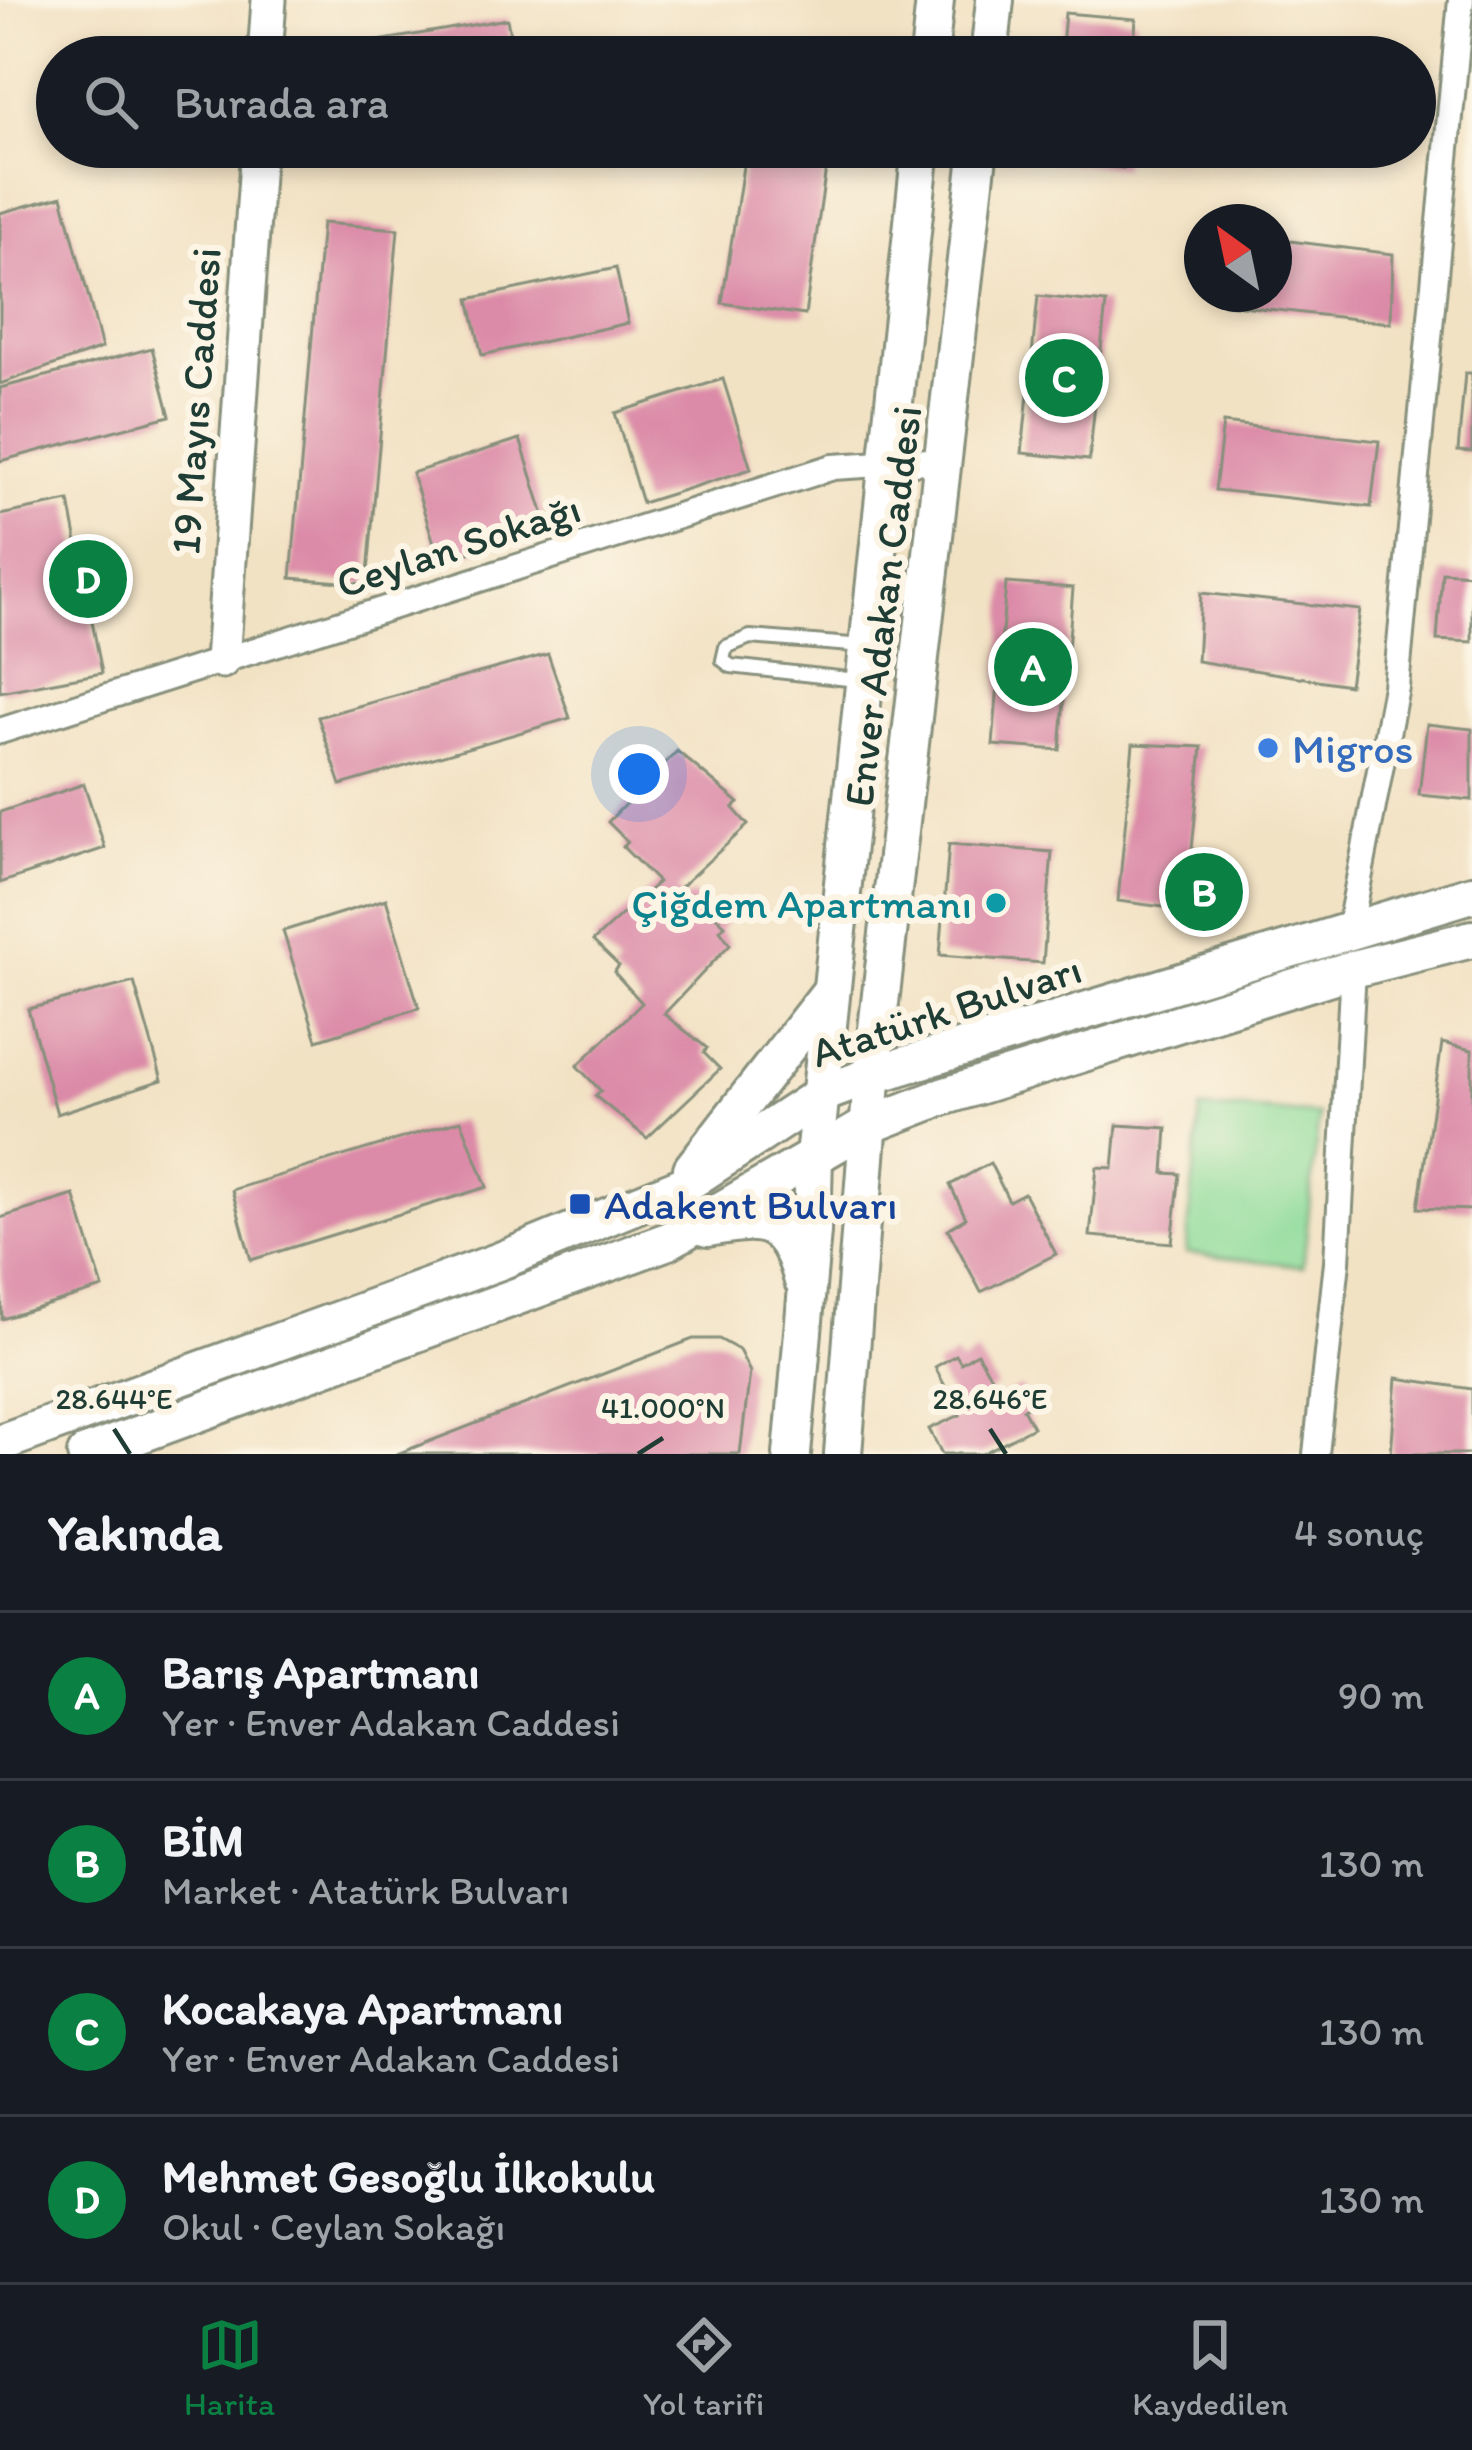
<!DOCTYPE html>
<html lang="tr">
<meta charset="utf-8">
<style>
body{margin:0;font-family:Itim,sans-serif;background:#20242c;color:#f1f3f6}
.compass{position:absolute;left:1184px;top:204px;width:108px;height:108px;border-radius:50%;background:#171b24;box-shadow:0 6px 18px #0003;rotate:327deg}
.you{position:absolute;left:639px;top:774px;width:42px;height:42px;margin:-30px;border:9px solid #fff;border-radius:50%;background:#1a73e8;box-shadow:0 0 0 18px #1a73e833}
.badge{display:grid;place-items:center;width:78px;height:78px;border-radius:50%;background:#0b8043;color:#fff;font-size:39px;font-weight:700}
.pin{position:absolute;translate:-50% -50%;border:6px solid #fff;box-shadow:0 3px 12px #0006}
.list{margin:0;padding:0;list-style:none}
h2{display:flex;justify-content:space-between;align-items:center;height:156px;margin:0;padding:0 48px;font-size:51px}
h2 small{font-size:39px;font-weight:400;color:#9ea1a6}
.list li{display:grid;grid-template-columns:78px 1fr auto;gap:36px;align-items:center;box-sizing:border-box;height:168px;padding:0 48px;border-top:3px solid #363941}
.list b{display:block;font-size:45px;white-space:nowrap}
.list p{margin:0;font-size:39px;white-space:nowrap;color:#9ea1a6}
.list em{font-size:39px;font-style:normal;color:#9ea1a6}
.icon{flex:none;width:66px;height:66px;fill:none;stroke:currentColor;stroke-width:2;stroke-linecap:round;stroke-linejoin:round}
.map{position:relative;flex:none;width:1472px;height:1454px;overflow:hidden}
.search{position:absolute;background:#171b24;box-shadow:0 6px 18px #0003;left:36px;right:36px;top:36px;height:132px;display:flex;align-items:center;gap:30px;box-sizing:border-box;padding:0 42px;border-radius:66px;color:#9ea1a6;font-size:45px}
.sheet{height:828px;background:#171b24}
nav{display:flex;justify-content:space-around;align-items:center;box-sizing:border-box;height:168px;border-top:3px solid #363941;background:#171b24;font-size:33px;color:#9ea1a6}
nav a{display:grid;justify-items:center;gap:6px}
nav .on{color:#0b8043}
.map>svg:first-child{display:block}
</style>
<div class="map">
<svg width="1472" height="1454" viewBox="0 0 1472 1454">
<rect width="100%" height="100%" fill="#fcf5e5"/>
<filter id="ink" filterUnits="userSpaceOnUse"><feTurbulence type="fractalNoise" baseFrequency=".00833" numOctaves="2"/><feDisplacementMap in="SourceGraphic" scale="24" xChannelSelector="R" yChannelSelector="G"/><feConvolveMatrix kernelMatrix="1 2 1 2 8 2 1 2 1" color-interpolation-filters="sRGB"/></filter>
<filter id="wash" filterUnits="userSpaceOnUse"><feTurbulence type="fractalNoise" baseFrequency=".004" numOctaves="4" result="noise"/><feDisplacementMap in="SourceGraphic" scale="48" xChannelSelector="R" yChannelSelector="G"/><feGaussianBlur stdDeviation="2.7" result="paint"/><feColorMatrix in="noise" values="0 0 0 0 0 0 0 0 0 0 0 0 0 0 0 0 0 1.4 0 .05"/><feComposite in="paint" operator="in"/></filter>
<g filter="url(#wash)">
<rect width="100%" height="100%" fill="#f2e2c4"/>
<polygon fill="#8ddb9a" stroke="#568c67" stroke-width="3" points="1243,1109 1319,1115 1303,1266 1186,1253 1200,1110"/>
<g id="blocks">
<g fill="#db8aa7">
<polygon points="1065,13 1136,19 1133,57 1061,57"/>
<polygon points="507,19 514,57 296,57 296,55"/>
<polygon points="746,147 829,147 805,315 722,303"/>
<polygon points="1052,147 1124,147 1123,168 1051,161"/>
<polygon points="62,196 102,348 0,384 0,213"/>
<polygon points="322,223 398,229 367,584 291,578"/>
<polygon points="1274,239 1393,254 1391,323 1224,304 1225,294 1274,294"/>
<polygon points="616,268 628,323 482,355 469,299"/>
<polygon points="1038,296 1106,303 1089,460 1022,453"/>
<polygon points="152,348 170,416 0,461 0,388"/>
<polygon points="1465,373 1472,373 1472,452 1458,451"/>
<polygon points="723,379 751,469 642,503 615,413"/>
<polygon points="1223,423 1379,441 1371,507 1215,490"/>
<polygon points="520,439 548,528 440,562 412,473"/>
<polygon points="69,501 102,673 0,692 0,515"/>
<polygon points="1442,572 1472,574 1472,642 1437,640"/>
<polygon points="1006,583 1073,588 1060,750 993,745"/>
<polygon points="1201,593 1360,610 1349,685 1197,661"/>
<polygon points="548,654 570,718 341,785 318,717"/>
<polygon points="1427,724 1472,729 1472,800 1419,795"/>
<polygon points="1133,744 1202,747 1186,910 1118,901"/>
<polygon points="677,751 739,803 733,808 748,825 677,890 686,899 692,894 725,925 720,930 730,944 664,1014 707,1048 704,1053 720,1069 647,1138 595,1096 601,1091 577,1066 642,1003 614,972 619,966 593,941 658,882 623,847 628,842 608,822"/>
<polygon points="84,784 105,848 0,883 0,812"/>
<polygon points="949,844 1052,852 1043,963 940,955"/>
<polygon points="386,899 419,1008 317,1040 283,931"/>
<polygon points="134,982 162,1080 57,1114 28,1009"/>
<polygon points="1442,1043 1472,1050 1472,1210 1418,1208"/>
<polygon points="461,1120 487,1187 251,1260 232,1190"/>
<polygon points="1117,1125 1167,1128 1164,1173 1180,1174 1172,1243 1090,1236 1097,1167 1113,1168"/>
<polygon points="990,1163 1009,1201 1024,1193 1056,1254 981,1292 948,1229 966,1218 950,1185"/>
<polygon points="74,1195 103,1288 2,1319 0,1218"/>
<polygon points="693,1339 719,1339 739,1350 750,1372 740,1454 397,1454"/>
<polygon points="977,1353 997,1387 987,1392 993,1402 1020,1387 1031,1405 1023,1409 1033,1427 982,1454 942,1454 929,1429 960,1415 935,1367 956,1355 961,1363"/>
<polygon points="1397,1378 1472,1389 1472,1454 1391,1454"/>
</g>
</g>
</g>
<g filter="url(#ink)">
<use href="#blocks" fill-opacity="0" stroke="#88907c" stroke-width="3"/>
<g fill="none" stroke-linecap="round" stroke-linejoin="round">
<g stroke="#88907c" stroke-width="18">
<polyline id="service" points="857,680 731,666 723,660 726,647 750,637 864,646"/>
</g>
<g stroke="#88907c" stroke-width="30">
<g id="minor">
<polyline points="0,731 833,467 945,460"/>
<polyline points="1349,931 1396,687 1461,0"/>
<polyline points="1316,1454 1337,1262 1353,969"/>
</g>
</g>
<g stroke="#88907c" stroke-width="39">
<g id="tertiary">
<polyline points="265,57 269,0"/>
<polyline points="222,661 258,147"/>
</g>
</g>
<g stroke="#88907c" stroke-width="42">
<g id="secondary">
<polyline points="929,57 935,0"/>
<polyline points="989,57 995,0"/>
<polyline points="692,1169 830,992"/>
<path d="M708,1228C765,1217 787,1219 803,1281"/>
<polyline points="0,1443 500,1261 682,1186 822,1094 873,1075 1472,894"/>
<polyline points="86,1454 668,1241 867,1126 939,1098 1353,969 1472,939"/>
<polyline points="792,1454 812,1232 814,1157 921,147"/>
<polyline points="843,1454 874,1055 979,147"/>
</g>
</g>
<use href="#service" stroke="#fff" stroke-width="12"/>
<use href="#minor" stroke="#fff" stroke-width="24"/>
<use href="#tertiary" stroke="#fff" stroke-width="33"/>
<use href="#secondary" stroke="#fff" stroke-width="36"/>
</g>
</g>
<path fill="none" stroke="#1f3d34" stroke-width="4.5" d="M114,1429L130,1454M990,1429L1006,1454M638,1454L663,1438"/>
<circle fill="#3f7fe0" stroke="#fcf5e5" stroke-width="4.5" cx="1268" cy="748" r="12"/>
<circle fill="#0f9aa8" stroke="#fcf5e5" stroke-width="4.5" cx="996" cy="903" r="12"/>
<rect fill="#1a4fb4" stroke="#fcf5e5" stroke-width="4.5" x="568" y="1192" width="24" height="24" rx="6"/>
<g text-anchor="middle" stroke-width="12" stroke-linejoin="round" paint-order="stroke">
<g font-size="42" fill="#1f3d34" stroke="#fcf5e5">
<text transform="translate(195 401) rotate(-86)" y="15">19 Mayıs Caddesi</text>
<text transform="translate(458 545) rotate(-18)" y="15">Ceylan Sokağı</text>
<text transform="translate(882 606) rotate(-83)" y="15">Enver Adakan Caddesi</text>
<text transform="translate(946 1010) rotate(-18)" y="15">Atatürk Bulvarı</text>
</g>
<g font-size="42" fill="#366cbe" stroke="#fcf5e5" text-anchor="start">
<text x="1292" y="763">Migros</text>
</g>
<g font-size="42" fill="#0d838f" stroke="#fcf5e5" text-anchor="end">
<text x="972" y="918">Çiğdem Apartmanı</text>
</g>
<g font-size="42" fill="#164399" stroke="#fcf5e5" text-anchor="start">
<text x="604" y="1219">Adakent Bulvarı</text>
</g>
</g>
<g font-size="30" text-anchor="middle" fill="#1f3d34" stroke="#fcf5e5" stroke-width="12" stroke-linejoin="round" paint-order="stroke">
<text x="114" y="1409">28.644°E</text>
<text x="990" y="1409">28.646°E</text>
<text x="663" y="1418">41.000°N</text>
</g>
</svg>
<svg class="compass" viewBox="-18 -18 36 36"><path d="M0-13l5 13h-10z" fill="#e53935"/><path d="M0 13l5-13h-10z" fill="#9ea1a6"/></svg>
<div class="you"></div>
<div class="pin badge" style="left:1033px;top:667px">A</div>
<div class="pin badge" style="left:1204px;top:892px">B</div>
<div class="pin badge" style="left:1064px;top:378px">C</div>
<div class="pin badge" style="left:88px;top:579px">D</div>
<div class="search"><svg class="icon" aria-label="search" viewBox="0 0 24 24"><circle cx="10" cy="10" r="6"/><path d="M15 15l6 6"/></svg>Burada ara</div>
</div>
<section class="sheet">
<h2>Yakında<small>4 sonuç</small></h2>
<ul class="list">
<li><span class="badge">A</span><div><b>Barış Apartmanı</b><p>Yer · Enver Adakan Caddesi</p></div><em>90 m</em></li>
<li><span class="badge">B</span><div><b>BİM</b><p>Market · Atatürk Bulvarı</p></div><em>130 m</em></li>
<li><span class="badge">C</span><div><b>Kocakaya Apartmanı</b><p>Yer · Enver Adakan Caddesi</p></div><em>130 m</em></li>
<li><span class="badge">D</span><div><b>Mehmet Gesoğlu İlkokulu</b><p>Okul · Ceylan Sokağı</p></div><em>130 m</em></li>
</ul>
</section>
<nav>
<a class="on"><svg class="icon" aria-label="map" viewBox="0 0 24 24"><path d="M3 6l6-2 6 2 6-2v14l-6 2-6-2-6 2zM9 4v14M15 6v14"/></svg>Harita</a>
<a><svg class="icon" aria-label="directions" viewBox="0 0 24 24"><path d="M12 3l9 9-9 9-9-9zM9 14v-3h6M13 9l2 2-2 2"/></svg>Yol tarifi</a>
<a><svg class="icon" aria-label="saved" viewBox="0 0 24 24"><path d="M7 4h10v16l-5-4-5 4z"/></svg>Kaydedilen</a>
</nav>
